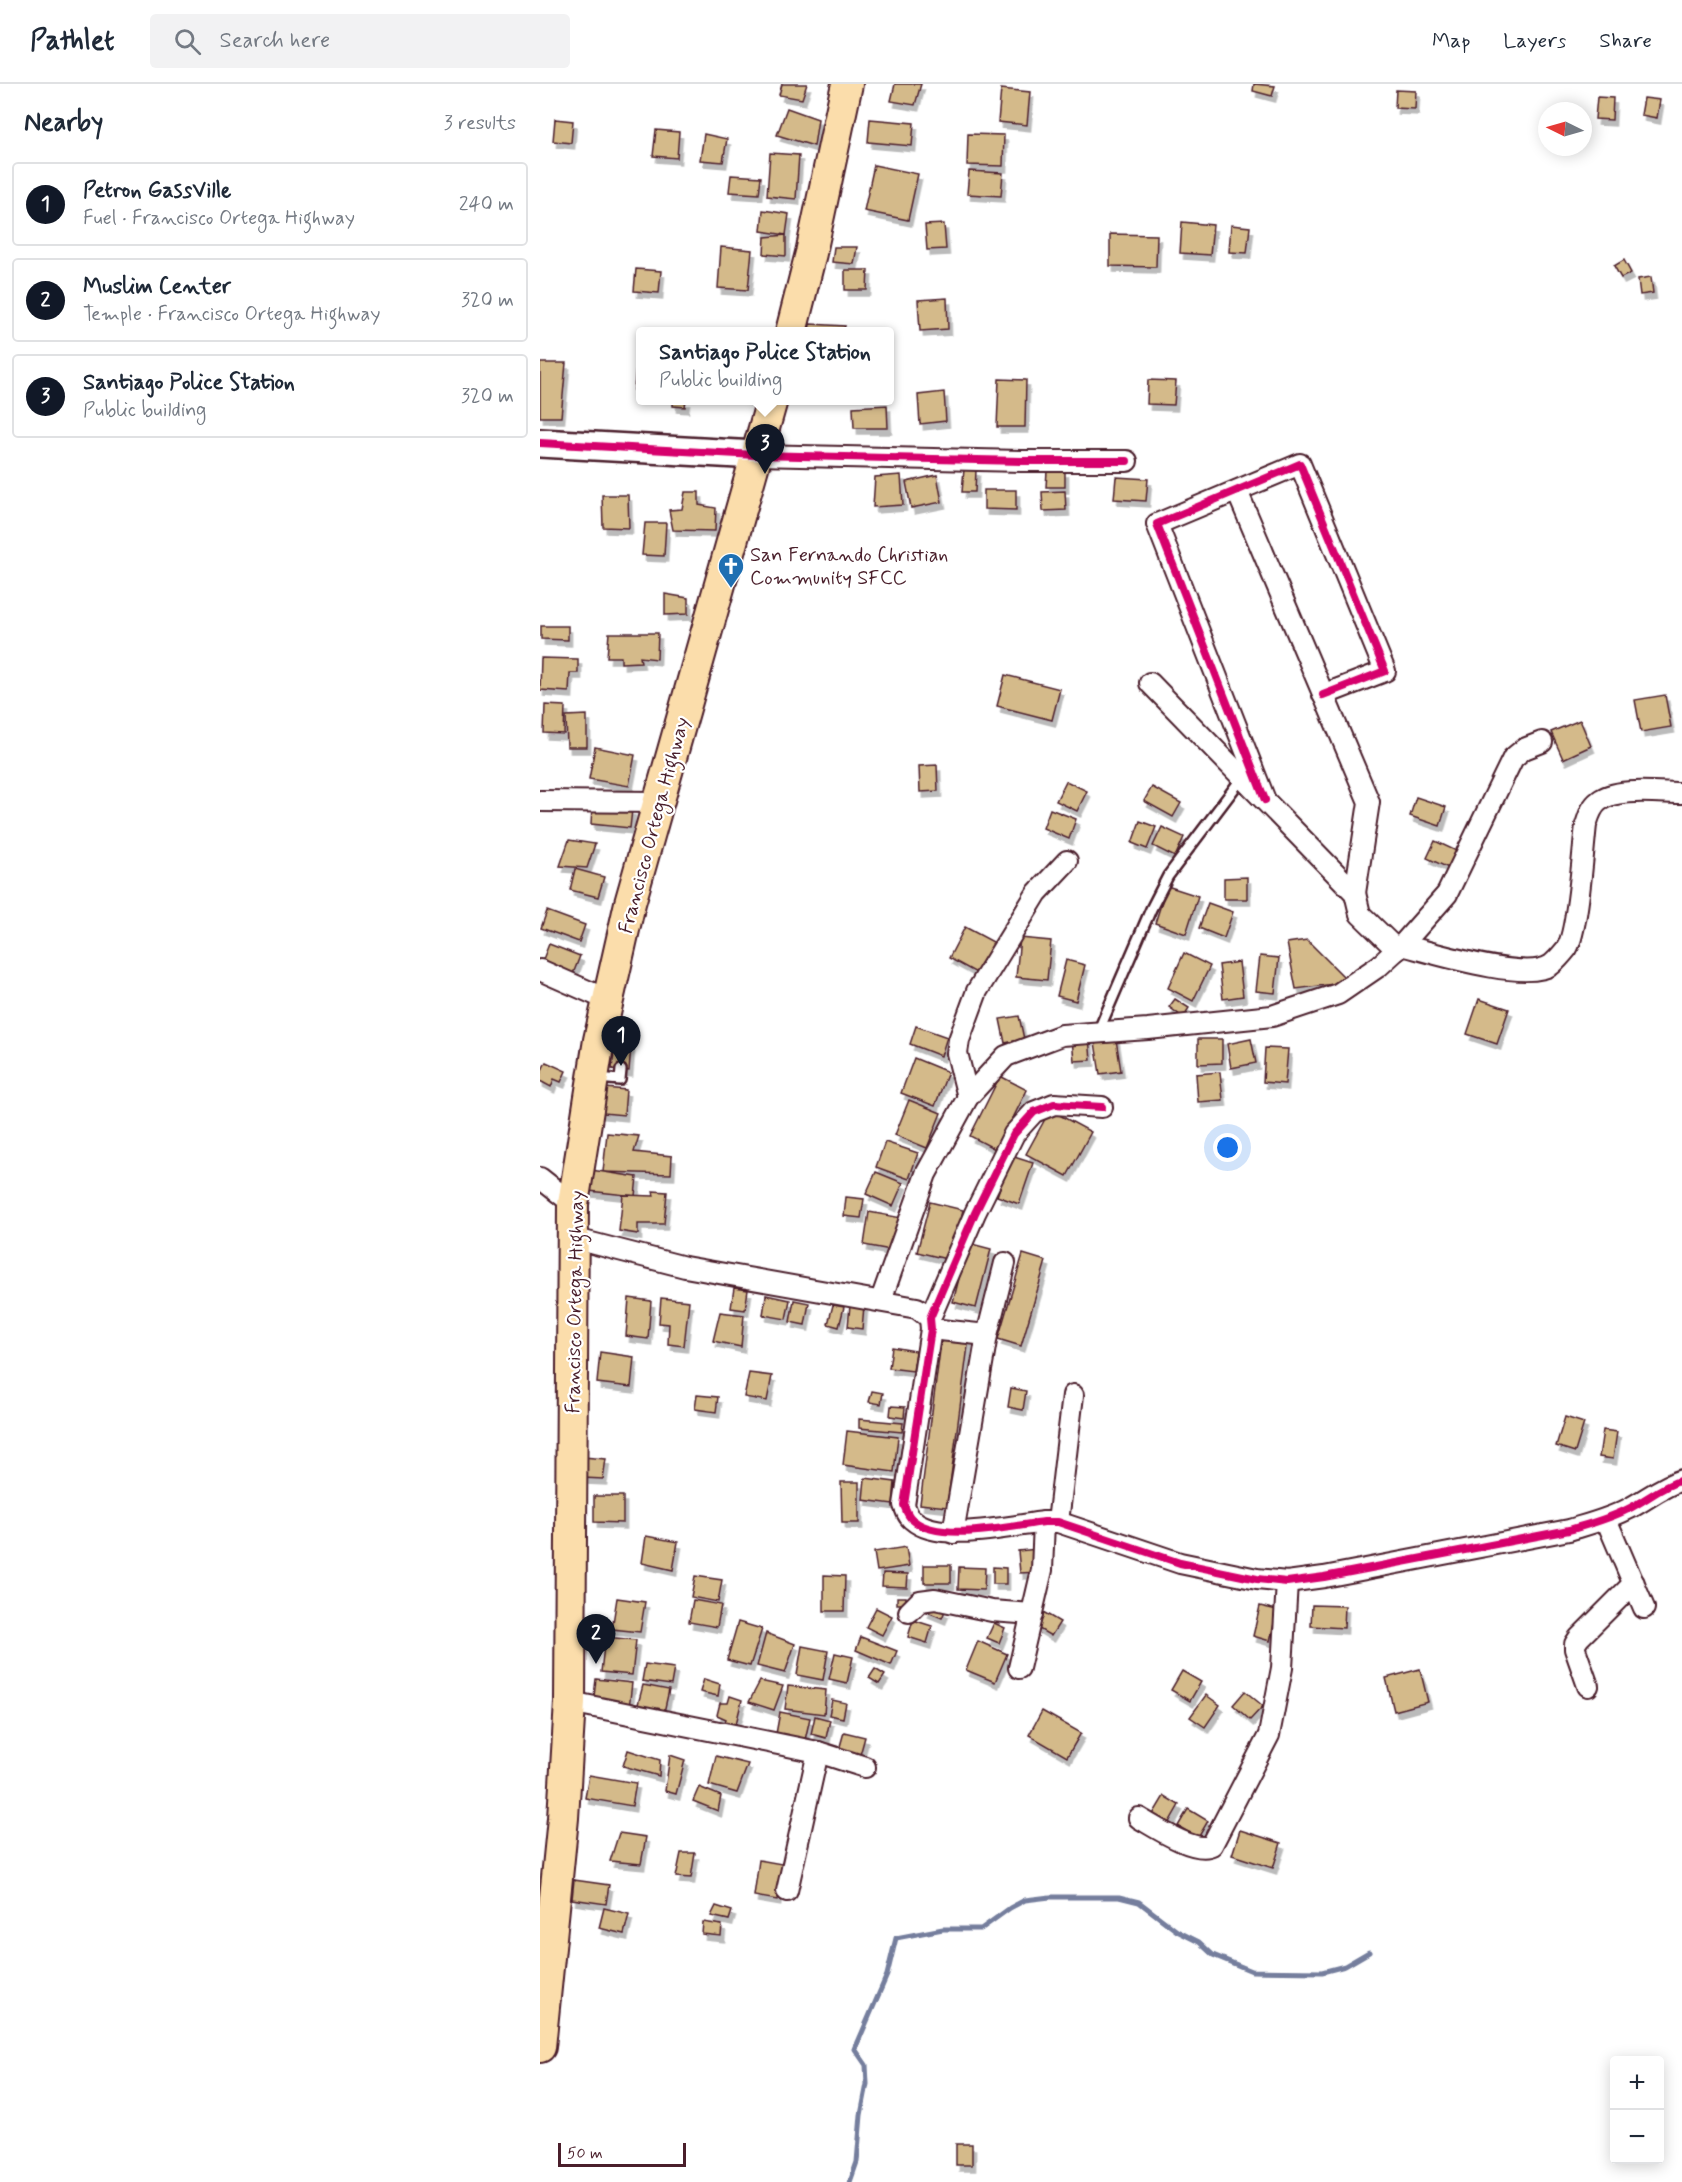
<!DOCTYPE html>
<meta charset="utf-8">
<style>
body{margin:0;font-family:Mynerve,sans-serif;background:#f2f2f3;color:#1f2937}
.controls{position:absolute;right:18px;bottom:18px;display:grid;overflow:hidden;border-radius:6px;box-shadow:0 3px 15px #0003}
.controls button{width:54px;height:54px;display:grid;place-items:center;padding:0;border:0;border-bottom:2px solid #e0e1e3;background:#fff;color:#1f2937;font:30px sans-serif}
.compass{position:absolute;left:998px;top:18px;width:54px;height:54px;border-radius:50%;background:#fff;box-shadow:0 3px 15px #0003;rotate:275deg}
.scale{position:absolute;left:18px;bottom:15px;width:128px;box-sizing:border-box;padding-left:6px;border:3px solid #4a1f2b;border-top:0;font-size:16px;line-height:21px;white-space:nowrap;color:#4a1f2b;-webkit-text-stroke:4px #fff;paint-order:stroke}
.you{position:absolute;left:688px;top:1064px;width:21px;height:21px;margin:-15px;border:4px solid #fff;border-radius:50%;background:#1a73e8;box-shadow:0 0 0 9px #1a73e833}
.badge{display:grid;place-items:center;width:39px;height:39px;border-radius:50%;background:#111827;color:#fff;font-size:20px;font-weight:700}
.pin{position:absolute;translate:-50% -50px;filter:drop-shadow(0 2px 3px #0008)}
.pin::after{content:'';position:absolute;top:32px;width:21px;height:18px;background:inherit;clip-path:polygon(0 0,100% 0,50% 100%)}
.popup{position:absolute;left:96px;top:243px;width:258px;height:78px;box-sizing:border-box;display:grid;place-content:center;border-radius:6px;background:#fff;filter:drop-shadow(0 2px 4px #0005);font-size:20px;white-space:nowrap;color:#747a83}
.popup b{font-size:22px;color:#1f2937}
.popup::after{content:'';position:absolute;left:50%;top:100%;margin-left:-12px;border:12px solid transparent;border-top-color:#fff}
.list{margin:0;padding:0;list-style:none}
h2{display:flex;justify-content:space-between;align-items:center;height:78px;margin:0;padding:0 24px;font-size:26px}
h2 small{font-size:20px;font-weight:400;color:#747a83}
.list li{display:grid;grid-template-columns:39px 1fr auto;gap:18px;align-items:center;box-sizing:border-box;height:84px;margin:0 12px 12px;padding:0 12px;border:2px solid #e0e1e3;border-radius:6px}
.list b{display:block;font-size:22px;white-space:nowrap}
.list p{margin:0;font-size:20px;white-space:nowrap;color:#747a83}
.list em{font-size:20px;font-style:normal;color:#747a83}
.icon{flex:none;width:33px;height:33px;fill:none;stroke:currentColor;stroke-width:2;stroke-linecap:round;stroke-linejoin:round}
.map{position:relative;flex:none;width:1142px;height:2098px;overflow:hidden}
header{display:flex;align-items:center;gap:36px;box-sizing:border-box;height:84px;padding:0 30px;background:#fff;border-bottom:2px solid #e0e1e3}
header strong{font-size:28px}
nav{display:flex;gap:33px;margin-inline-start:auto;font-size:21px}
.search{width:420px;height:54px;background:#f2f2f3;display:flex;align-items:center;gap:15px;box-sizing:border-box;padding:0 21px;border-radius:6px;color:#747a83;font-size:22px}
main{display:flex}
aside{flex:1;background:#fff}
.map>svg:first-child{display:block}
</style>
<header>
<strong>Pathlet</strong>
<div class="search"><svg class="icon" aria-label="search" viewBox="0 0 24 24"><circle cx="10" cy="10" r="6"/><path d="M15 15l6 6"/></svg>Search here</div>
<nav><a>Map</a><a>Layers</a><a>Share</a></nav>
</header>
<main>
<aside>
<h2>Nearby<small>3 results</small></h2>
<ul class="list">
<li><span class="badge">1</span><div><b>Petron GassVille</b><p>Fuel · Francisco Ortega Highway</p></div><em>240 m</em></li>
<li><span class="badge">2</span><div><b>Muslim Center</b><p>Temple · Francisco Ortega Highway</p></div><em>320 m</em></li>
<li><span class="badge">3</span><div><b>Santiago Police Station</b><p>Public building</p></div><em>320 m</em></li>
</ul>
</aside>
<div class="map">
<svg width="1142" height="2098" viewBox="0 0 1142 2098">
<defs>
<filter id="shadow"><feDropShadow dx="3.5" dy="6" stdDeviation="0" flood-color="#0004"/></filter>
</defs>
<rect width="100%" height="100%" fill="#fff"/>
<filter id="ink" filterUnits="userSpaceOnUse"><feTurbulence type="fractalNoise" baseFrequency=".0167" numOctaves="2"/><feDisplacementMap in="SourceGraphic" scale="12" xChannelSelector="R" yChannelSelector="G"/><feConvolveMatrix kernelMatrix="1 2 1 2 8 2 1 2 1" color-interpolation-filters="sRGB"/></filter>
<g filter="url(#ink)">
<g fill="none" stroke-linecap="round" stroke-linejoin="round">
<polyline stroke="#747e9d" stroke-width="5" points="310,2098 317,2078 321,2031 327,2000 326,1981 315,1965 347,1891 356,1854 403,1845 441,1845 470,1824 485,1816 510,1813 579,1813 599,1818 637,1847 659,1858 673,1871 712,1887 782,1888 805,1882 829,1868"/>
</g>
<g fill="#d4ba8a" stroke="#4a1f2b" stroke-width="1.5" filter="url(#shadow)">
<polygon points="242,0 267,0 262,15 239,11"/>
<polygon points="355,0 381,0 375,21 351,17"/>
<polygon points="714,0 735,2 732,12 713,7"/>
<polygon points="461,5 490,8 487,41 458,38"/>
<polygon points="856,6 876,7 875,25 855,24"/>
<polygon points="1057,13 1073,14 1072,36 1055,35"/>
<polygon points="1104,14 1120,16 1117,34 1101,31"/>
<polygon points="247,24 278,35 274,62 237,51"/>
<polygon points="15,35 33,37 31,59 13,57"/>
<polygon points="330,35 374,39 372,62 328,58"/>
<polygon points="116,46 139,48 137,74 113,72"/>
<polygon points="164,50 187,55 183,78 160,76"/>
<polygon points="428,50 464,51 463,82 427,81"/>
<polygon points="230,69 259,71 256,115 227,112"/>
<polygon points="334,81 378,90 368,136 324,127"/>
<polygon points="429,87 463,89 461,112 427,110"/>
<polygon points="191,91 221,93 219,110 189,108"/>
<polygon points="223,126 249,130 246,151 221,147"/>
<polygon points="642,138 673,141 670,171 640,169"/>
<polygon points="404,140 406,165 387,166 385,141"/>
<polygon points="691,141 710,143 707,169 689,168"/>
<polygon points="570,150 617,151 616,183 570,182"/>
<polygon points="246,151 246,172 224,170 225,153"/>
<polygon points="181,163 212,166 208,206 178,204"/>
<polygon points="294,163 317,163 314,180 292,178"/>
<polygon points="1084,176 1091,189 1081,194 1074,182"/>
<polygon points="96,185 121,187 119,209 94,207"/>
<polygon points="305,186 328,186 327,206 305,206"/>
<polygon points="1111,193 1113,209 1100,211 1098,195"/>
<polygon points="407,214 408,245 380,247 378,216"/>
<polygon points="270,240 305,242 303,248 269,248"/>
<polygon points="0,279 26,279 21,333 0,333"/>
<polygon points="96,283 100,283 100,307 94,306"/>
<polygon points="459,295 486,296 485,343 457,343"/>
<polygon points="608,296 636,297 634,321 607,320"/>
<polygon points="404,308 406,337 380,340 378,311"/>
<polygon points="133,316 146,316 145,323 133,322"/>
<polygon points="347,321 348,344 314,344 313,323"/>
<polygon points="424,385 436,386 435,408 422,408"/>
<polygon points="507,387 525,387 525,403 506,403"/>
<polygon points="361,391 363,421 333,423 335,393"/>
<polygon points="397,391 402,418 371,424 366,398"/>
<polygon points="576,393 608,395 606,417 574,415"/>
<polygon points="444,406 476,406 476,426 444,425"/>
<polygon points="525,407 526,426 503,427 502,408"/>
<polygon points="145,408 159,408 159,421 176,424 175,447 133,446 129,426 142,425"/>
<polygon points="62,411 88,411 89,444 63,443"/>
<polygon points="105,439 126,439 124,472 102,471"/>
<polygon points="125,510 148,514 148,530 125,531"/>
<polygon points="1,542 28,542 28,556 1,555"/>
<polygon points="69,549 118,549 117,575 100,573 101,578 81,579 81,573 67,573"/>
<polygon points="1,574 38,575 38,589 30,589 29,608 0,606"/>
<polygon points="465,591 520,605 512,636 457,622"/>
<polygon points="1125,611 1131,643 1101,648 1095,616"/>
<polygon points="5,621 25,622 24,650 4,649"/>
<polygon points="47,631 47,663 27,663 26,632"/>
<polygon points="1040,636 1051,662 1023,675 1011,648"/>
<polygon points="55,663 95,671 89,702 49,695"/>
<polygon points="397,681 398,707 380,708 379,682"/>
<polygon points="526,697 547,707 537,727 516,717"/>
<polygon points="612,703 641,719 633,733 604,717"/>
<polygon points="876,713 906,723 900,742 870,732"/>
<polygon points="52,722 92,726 90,744 51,740"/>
<polygon points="510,725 536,735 529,755 503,744"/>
<polygon points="600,737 616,743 607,765 592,759"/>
<polygon points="622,743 644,753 635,773 613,762"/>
<polygon points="29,756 55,760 47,784 20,782"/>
<polygon points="895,757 923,770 915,787 887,774"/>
<polygon points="35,785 64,793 58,813 30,806"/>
<polygon points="707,793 707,815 684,815 684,794"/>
<polygon points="627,802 658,812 646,850 615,839"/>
<polygon points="668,819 693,828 684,854 659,844"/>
<polygon points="7,827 45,841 39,858 1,844"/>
<polygon points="425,843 457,860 440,891 409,874"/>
<polygon points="480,854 511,857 507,896 476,893"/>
<polygon points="767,856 809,898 756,905 747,859"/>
<polygon points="9,860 40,872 31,895 0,883"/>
<polygon points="644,869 670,882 653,917 628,904"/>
<polygon points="720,872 739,874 735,909 716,907"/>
<polygon points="526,876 545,881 536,917 517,912"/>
<polygon points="699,878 703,912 683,915 679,881"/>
<polygon points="635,915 649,924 643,933 629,923"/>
<polygon points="939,915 969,925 957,960 927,950"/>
<polygon points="479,932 484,955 465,959 460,935"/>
<polygon points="376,942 407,953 401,972 370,960"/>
<polygon points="575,949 581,987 560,990 554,952"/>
<polygon points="549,953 551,976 534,977 532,955"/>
<polygon points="658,955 682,955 682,979 658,980"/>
<polygon points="711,955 716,979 691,984 687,960"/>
<polygon points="75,961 91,962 89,987 72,985"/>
<polygon points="725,964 748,965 745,1000 723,998"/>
<polygon points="374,974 408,988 395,1022 361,1009"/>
<polygon points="6,978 26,987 21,998 14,995 11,1003 0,997 0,990"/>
<polygon points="680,988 683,1016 658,1018 656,990"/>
<polygon points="460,992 487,1006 457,1066 430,1052"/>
<polygon points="55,1003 86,1006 84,1031 53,1028"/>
<polygon points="369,1016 401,1029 387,1064 355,1051"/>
<polygon points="510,1026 551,1048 527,1092 486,1070"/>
<polygon points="67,1049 99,1052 94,1068 132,1072 131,1090 63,1088"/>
<polygon points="345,1058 378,1069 369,1095 336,1083"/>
<polygon points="471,1072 493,1079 479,1120 457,1112"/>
<polygon points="51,1086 97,1093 95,1112 49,1107"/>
<polygon points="336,1088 363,1099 353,1122 326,1110"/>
<polygon points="113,1107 127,1108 124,1140 98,1140 98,1150 79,1147 83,1111 114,1112"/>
<polygon points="306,1113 324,1115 321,1134 304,1132"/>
<polygon points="390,1118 423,1126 411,1176 377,1168"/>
<polygon points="329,1128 362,1134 356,1167 324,1161"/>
<polygon points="428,1159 451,1165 436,1224 413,1218"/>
<polygon points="483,1170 506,1177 481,1262 458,1255"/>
<polygon points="194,1204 208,1206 205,1226 191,1224"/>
<polygon points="226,1211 250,1216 246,1235 223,1231"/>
<polygon points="89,1214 111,1217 108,1255 86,1252"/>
<polygon points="121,1214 149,1217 144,1262 128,1260 129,1240 119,1239"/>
<polygon points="254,1216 269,1219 265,1241 250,1238"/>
<polygon points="293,1221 304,1223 299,1243 288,1240"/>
<polygon points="310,1221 324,1222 322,1245 308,1243"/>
<polygon points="180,1228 204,1231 201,1263 173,1257"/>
<polygon points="402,1251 429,1254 407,1423 380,1420"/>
<polygon points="352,1263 376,1267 373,1287 349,1284"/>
<polygon points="60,1268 94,1273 91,1303 57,1299"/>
<polygon points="209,1289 232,1292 227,1317 204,1313"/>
<polygon points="471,1304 486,1307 483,1326 468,1323"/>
<polygon points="332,1307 343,1309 341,1320 329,1318"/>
<polygon points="157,1311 178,1313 176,1328 155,1325"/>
<polygon points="351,1322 365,1323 364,1334 350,1332"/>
<polygon points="1025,1333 1044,1339 1035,1368 1016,1362"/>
<polygon points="319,1335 363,1339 362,1348 319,1344"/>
<polygon points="1063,1346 1077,1348 1073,1375 1059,1373"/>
<polygon points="307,1347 358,1353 354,1388 303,1381"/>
<polygon points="43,1373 66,1375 63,1395 43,1394"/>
<polygon points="325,1394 355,1398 353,1420 323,1416"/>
<polygon points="301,1398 319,1398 319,1439 302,1439"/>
<polygon points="54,1412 83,1412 83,1439 54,1438"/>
<polygon points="106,1452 138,1458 133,1486 102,1479"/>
<polygon points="366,1463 369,1482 337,1487 334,1468"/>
<polygon points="497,1465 499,1488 480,1489 478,1467"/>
<rect x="384" y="1481" width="27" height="18"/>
<polygon points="419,1483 445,1484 444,1506 418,1505"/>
<polygon points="453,1483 466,1484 466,1500 453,1500"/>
<polygon points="343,1489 368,1490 367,1503 342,1502"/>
<polygon points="284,1491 305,1492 304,1527 284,1527"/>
<polygon points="155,1492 182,1496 178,1518 151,1513"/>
<rect x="357" y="1513" width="9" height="7"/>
<polygon points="77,1514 105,1518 100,1548 72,1545"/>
<polygon points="153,1516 181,1521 177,1543 149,1538"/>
<polygon points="388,1520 405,1527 402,1534 385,1527"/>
<polygon points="772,1521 805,1522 804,1544 771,1542"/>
<polygon points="720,1522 737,1526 730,1557 713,1552"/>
<polygon points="336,1524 352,1532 342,1551 326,1543"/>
<polygon points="503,1528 520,1538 511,1552 494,1542"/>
<polygon points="373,1536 392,1542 387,1559 368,1553"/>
<polygon points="198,1538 222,1545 210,1582 187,1576"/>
<polygon points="454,1539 465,1544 459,1559 447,1554"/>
<polygon points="226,1549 255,1560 245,1589 217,1582"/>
<polygon points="65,1553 96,1556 92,1591 61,1588"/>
<polygon points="321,1553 357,1567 351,1581 316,1566"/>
<polygon points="438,1557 467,1570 455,1598 426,1586"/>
<polygon points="262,1562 288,1567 283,1596 257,1591"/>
<polygon points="295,1569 313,1573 307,1599 289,1595"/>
<polygon points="105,1580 134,1584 131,1601 102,1597"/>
<polygon points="335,1585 345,1591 339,1600 329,1594"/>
<polygon points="880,1585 888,1618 854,1627 846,1594"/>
<polygon points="642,1587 661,1598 650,1617 631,1606"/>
<polygon points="56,1595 92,1599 89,1624 53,1621"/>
<polygon points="164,1595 180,1600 178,1612 160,1608"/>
<polygon points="220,1597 243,1602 234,1626 209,1618"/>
<polygon points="103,1601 129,1606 123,1633 96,1628"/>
<polygon points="248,1602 286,1606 284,1630 245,1625"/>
<polygon points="705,1607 723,1622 710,1636 693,1621"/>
<polygon points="666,1611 680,1621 665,1643 650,1633"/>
<polygon points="190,1612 202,1616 195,1644 184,1641 186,1635 177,1631 180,1619 188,1619"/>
<polygon points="292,1616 306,1619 303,1634 289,1631"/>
<polygon points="502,1627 541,1649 527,1673 489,1651"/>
<polygon points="240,1628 270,1634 265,1656 236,1650"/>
<polygon points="275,1632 290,1636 286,1654 271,1650"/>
<polygon points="304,1648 325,1653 320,1671 299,1666"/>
<polygon points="88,1666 120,1676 119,1692 83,1682"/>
<polygon points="130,1671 145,1676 136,1710 125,1707"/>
<polygon points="176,1672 208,1680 197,1709 169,1701"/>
<polygon points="49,1691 96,1699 92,1722 45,1714"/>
<polygon points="159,1703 181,1712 178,1727 153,1717"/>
<polygon points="624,1712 639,1721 627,1742 612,1732"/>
<polygon points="648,1725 668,1737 658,1754 638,1742"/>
<polygon points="700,1746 741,1759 733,1784 692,1771"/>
<polygon points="79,1749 106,1753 101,1780 70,1777"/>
<polygon points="141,1769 155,1769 151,1794 136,1793"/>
<polygon points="219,1776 242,1780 237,1816 214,1812"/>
<polygon points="34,1796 69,1801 66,1820 32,1815"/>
<polygon points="176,1822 192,1827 189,1836 171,1832"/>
<polygon points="64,1824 89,1830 84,1850 59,1844"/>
<polygon points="163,1838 182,1841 181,1852 162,1850"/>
<rect x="416" y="2060" width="16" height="21"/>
</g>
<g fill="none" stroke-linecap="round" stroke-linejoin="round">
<g stroke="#4a1f2b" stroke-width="14">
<g id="lane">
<polyline points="558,948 611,825 628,792 702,694"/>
<polyline points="64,950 85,952 84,961"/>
<polyline points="58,994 80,996 81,986"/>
</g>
</g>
<g stroke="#4a1f2b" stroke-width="24">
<g id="street">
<polyline points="216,371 482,377 587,377"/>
<polyline points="697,407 829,718 815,809"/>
<polyline points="610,599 815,809 820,830 857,866"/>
<polyline points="725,716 617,440 760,380 845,587 783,611"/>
<polyline points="0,717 118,718"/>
<path d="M862,861C893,869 986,898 1011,881C1016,877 1023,869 1027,864C1038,846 1043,766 1046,741C1049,732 1051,723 1059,717C1076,703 1120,709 1142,709"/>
<polyline points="0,886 68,916"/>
<polyline points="428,1013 417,969 419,956 437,907 497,809 527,777"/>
<path d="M562,1023L514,1020L494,1028L474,1050L435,1129L390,1234L391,1245L364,1421C366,1426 368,1433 373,1436C399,1459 471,1442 504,1438H518L640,1479L717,1495L747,1498L784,1493L1029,1446C1049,1440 1069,1435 1088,1425C1106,1416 1122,1402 1142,1396"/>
<polyline points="0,1094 33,1120"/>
<polyline points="32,1154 145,1183 377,1224 390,1234"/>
<polyline points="341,1216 386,1090 428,1013 466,972 522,951 608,945 732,932 798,910 839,882 862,861 907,810 973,674 984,665 1002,658"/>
<polyline points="391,1245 447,1251"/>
<polyline points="1066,1435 1104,1524"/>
<polyline points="518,1438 533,1311"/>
<polyline points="413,1449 447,1251 465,1179"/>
<polyline points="369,1528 380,1517 395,1515 452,1527 492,1530"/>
<polyline points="479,1584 502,1486 504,1438"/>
<polyline points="1048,1602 1035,1565 1035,1560 1039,1554 1094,1499"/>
<polyline points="30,1618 278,1668 325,1683"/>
<path d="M599,1734C615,1743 655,1770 672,1761L729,1651L742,1584L747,1498"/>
<polyline points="247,1807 278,1668"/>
</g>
</g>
<g stroke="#4a1f2b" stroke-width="32">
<polyline id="secondary" points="0,359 216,371"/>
</g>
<g stroke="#4a1f2b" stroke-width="34">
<g id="primary">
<polyline points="251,248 271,169 307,0"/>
<polyline points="0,1963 23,1734 30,1618 33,1120 59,956 90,819 232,316"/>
</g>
</g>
<use href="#lane" stroke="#fff" stroke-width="9"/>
<use href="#street" stroke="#fff" stroke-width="20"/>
<use href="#secondary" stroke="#fff" stroke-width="27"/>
<use href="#primary" stroke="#fbddab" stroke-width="30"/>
<g stroke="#fff" stroke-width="11">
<g id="cycleway">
<polyline points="0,359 216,371 482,377 587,377"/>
<polyline points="725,716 617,440 760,380 845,587 783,611"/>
<path d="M562,1023L514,1020L494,1028L474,1050L435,1129L390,1234L391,1245L364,1421C366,1426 368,1433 373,1436C399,1459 471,1442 504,1438H518L640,1479L717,1495L747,1498L784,1493L1029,1446C1049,1440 1069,1435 1088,1425C1106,1416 1122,1402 1142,1396"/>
</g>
</g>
<use href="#cycleway" stroke="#d6006c" stroke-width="8"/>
</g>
</g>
<defs>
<g id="church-pin" transform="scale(1.35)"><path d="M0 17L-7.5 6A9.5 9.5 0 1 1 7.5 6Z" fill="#1f6fb2" stroke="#fff"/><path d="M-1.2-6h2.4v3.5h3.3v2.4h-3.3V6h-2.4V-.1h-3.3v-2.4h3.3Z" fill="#fff"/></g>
</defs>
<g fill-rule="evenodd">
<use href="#church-pin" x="191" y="482"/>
</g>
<g text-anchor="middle" stroke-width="4.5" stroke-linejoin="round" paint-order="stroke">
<g font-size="20" fill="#4a1f2b" stroke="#fff" text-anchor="start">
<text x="210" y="477">San Fernando Christian<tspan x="210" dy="23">Community SFCC</tspan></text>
</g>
<g font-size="20" fill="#4a1f2b" stroke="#fff">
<text transform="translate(113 741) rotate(-75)" y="7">Francisco Ortega Highway</text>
<text transform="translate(34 1218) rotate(-89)" y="7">Francisco Ortega Highway</text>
</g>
</g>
</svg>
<div class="controls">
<button>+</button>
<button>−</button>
</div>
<svg class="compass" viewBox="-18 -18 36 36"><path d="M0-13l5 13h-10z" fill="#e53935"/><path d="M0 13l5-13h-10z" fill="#747a83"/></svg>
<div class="scale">50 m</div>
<div class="you"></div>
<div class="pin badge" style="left:81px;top:982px">1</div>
<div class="pin badge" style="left:56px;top:1580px">2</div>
<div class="pin badge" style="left:225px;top:390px">3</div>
<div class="popup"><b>Santiago Police Station</b>Public building</div>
</div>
</main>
